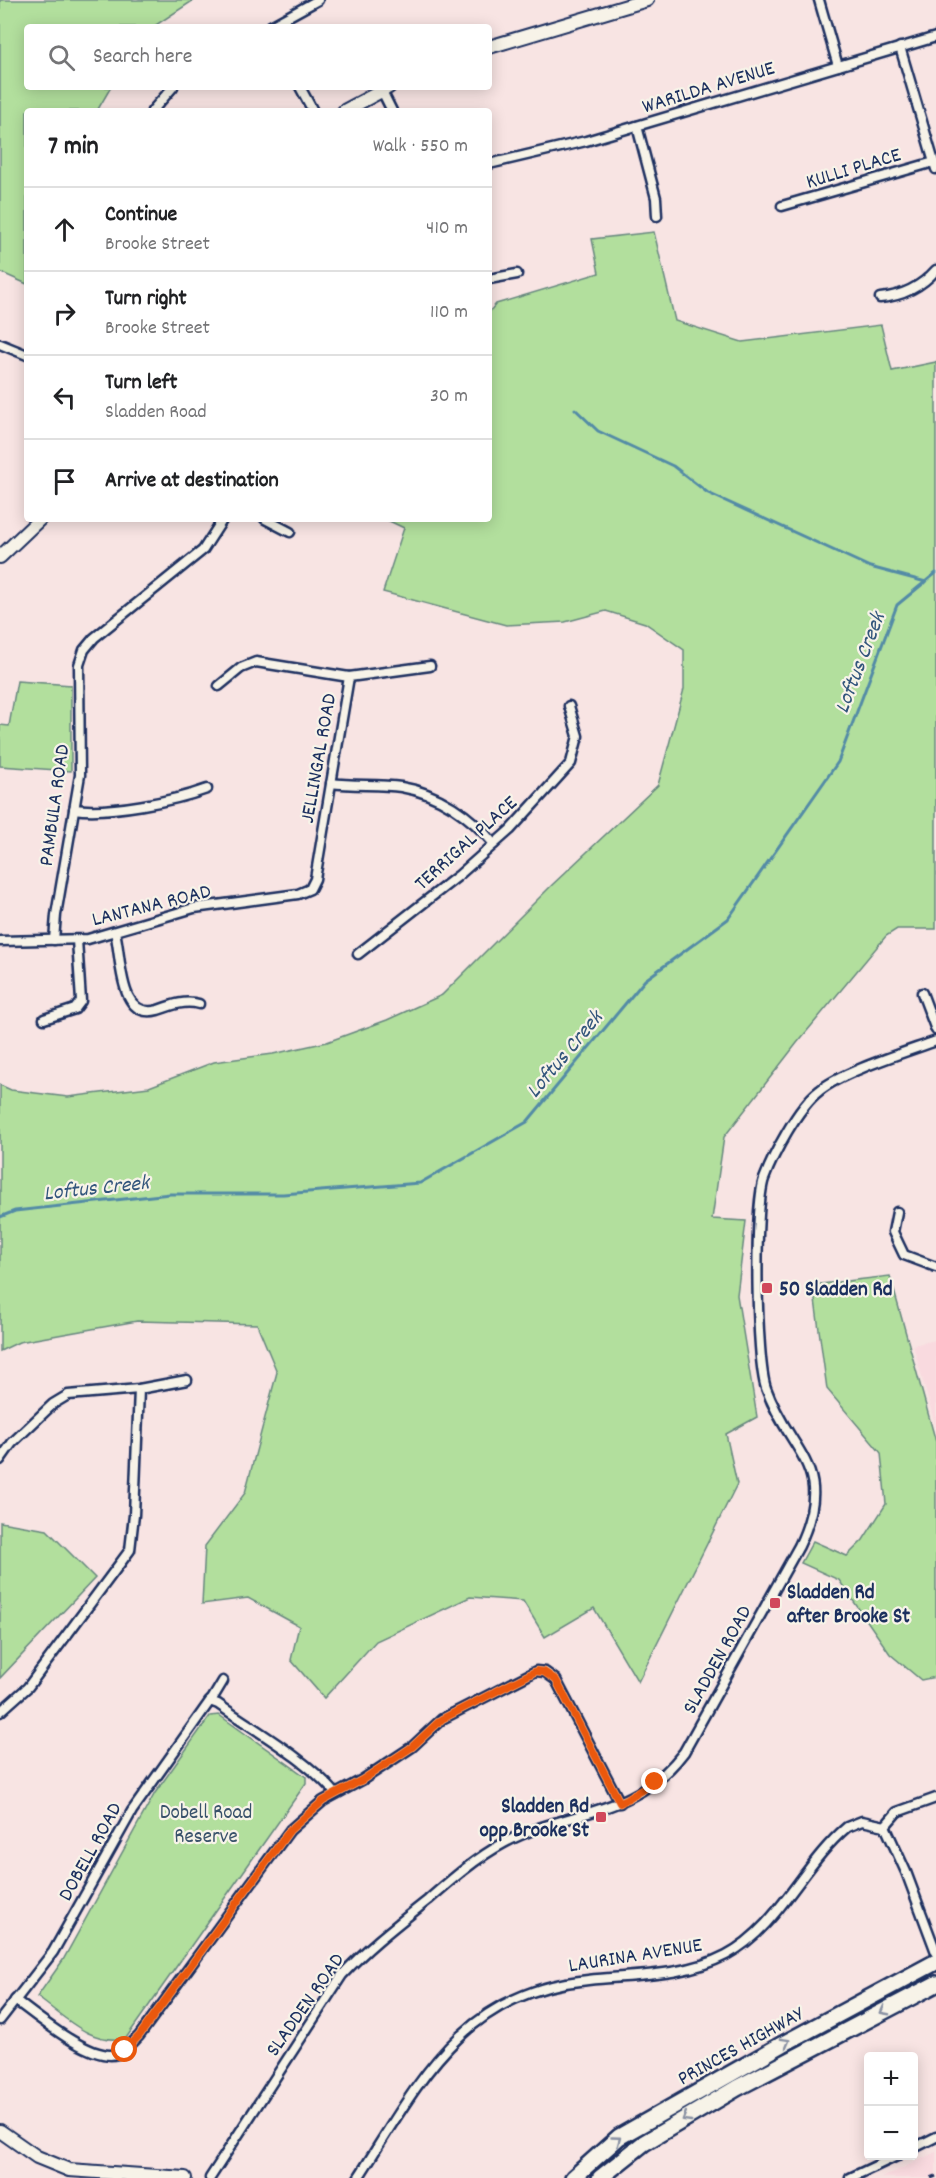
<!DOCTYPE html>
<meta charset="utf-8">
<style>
body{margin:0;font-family:Dekko,sans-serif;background:#f6f6f6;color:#202124}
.controls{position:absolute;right:18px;bottom:18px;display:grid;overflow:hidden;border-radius:6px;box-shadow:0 3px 15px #0003}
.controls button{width:54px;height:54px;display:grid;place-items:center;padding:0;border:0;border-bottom:2px solid #e0e0e0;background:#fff;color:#202124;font:30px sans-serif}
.stop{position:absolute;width:18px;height:18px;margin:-14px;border:4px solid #ea580c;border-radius:50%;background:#fff}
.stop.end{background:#ea580c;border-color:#fff;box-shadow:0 2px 6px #0008}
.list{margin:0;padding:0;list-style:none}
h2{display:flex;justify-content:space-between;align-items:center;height:78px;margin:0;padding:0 24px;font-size:26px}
h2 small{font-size:20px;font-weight:400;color:#757577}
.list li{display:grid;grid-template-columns:39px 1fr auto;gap:18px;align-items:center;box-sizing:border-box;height:84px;padding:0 24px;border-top:2px solid #e0e0e0}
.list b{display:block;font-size:22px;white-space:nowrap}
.list p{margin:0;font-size:20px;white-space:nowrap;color:#757577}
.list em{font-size:20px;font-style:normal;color:#757577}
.icon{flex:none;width:33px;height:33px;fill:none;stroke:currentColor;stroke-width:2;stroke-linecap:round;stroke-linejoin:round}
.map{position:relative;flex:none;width:936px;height:2178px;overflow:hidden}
.search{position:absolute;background:#fff;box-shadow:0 3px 15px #0003;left:24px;top:24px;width:468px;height:66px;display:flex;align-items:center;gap:15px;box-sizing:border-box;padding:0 21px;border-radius:6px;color:#757577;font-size:22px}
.panel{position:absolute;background:#fff;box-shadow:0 3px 15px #0003;left:24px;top:108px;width:468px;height:414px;border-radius:6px}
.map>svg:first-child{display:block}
</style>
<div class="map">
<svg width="936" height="2178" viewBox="0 0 936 2178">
<rect width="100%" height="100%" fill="#f8e4e3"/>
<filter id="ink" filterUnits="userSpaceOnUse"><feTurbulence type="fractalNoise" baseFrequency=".0167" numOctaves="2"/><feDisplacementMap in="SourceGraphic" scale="12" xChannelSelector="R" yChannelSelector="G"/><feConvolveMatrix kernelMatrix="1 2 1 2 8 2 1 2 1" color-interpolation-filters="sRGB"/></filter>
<g filter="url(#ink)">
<g fill="#f9dadf">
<polygon points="936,1340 936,1428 913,1345"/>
<polygon points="936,2152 936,2178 881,2178"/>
</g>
<g fill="#b2df9d" stroke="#66877e" stroke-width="1.5">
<polygon points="0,0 194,0 153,27 27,27 27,87 111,87 97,111 27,111 27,284 0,272"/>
<polygon points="654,232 675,321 742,342 881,325 892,371 936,362 936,929 897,929 886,936 797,1043 724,1137 712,1219 746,1221 737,1295 757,1417 726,1434 737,1484 638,1682 594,1608 545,1637 523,1601 470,1597 376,1641 324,1698 291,1660 299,1626 248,1598 202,1604 205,1546 245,1493 277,1372 257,1324 137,1321 19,1342 0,1351 0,1085 11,1090 68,1097 149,1087 214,1062 273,1054 327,1042 387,1020 442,995 552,885 658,785 684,689 684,650 645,623 606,611 565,622 506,625 383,592 404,528 385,519 489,519 489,312 496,304 599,273 592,239"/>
<polygon points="17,681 71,685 71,771 0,766 0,725 9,726"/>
<polygon points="890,1276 936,1442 936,1677 921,1680 890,1654 839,1580 801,1563 813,1541 847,1556 863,1540 886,1504 881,1453 827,1389 813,1285"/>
<polygon points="0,1522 47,1530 95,1578 0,1678"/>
<path d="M219,1715L306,1777V1783L126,2038C91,2046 64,2016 37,1997L63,1960L155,1793L210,1716Z"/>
</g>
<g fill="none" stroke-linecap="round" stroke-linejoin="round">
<g stroke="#538ba6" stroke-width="3">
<polyline points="575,409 598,431 673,466 708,493 870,567 926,582"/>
<polyline points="0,1217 15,1211 170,1194 283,1194 420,1183 527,1122 645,980 728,919 838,762 897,605 936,573"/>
</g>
<g stroke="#1b2f5e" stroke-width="13">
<g id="street">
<polyline points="819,0 838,66"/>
<polyline points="269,27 318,0"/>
<polyline points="900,47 936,169"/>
<polyline points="300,87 313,111"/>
<polyline points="382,91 392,111"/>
<polyline points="152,111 173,87"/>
<polyline points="637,126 656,198 657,216"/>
<polyline points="489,164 586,141 936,37"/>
<polyline points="782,206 934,162"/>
<polyline points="489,279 517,274"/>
<path d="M880,298C903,296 921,287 936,270"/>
<polyline points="0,344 27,355"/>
<polyline points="265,519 290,532"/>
<polyline points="219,686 241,668 256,662 349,677"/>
<path d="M331,783C354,786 378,784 401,787C438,793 471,816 494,844"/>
<path d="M74,809C109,814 174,801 207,789"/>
<path d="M115,932C122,958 118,1021 158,1010C172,1005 185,1000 199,1004"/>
<polyline points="54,940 56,915 80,775 79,665 84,650 94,638 203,550 223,519"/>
<polyline points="0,941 88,939 194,908 298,894 310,889 315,879 349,677 430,666"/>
<polyline points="358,954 458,876 510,830 571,763 578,736 569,706"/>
<polyline points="922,993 936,1030"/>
<polyline points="44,1019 75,1009 81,1001 77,940"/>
<polyline points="897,1212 893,1232 904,1255 936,1267"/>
<polyline points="0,1460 12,1443 53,1404 68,1395 139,1389 187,1380"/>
<polyline points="211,1701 223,1681"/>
<polyline points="0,1712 28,1687 130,1550 134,1515 139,1389"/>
<polyline points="885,1826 906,1872 936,1952"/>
<path d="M15,2000C37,2016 91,2062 117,2054C126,2051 132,2043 139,2036L290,1830L323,1801L362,1780L412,1747L442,1719L536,1671L545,1672L556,1680L620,1803"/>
<path d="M0,2020L53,1952L132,1811L210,1701L218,1704C253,1729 308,1760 335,1793"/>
<polyline points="914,2148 936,2137"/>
<path d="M210,2178L342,1975C368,1947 398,1924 428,1900C452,1879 476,1858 504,1843C570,1808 633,1819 684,1752L799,1546C837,1466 790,1455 766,1388C756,1359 754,1208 764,1179C773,1155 798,1107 819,1091C841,1072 906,1052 936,1041"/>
<path d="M358,2178C419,2083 461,1992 588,1980C634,1975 684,1977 726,1955C779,1927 802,1865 847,1827L862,1821L885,1826L897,1812L936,1798"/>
<polyline points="850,2178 897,2156"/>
</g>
</g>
<g stroke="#1b2f5e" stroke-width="16">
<g id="secondary">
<polyline points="489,47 647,0"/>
<polyline points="344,111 389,87"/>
<polyline points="0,557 40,519"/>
<polyline points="0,2131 37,2157 69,2170 185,2178"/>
</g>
</g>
<g stroke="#1b2f5e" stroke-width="20">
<g id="highway">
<polyline points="573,2178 619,2137 783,2044 936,1962"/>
<polyline points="600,2178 644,2143 737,2088 936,1984"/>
</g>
</g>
<use href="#street" stroke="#f7f3e8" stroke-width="8"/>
<use href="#secondary" stroke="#f7f3e8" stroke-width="12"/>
<use href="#highway" stroke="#f7f3e8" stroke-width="15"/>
<polyline stroke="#1b2f5e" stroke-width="3" stroke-dasharray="9 4.5" stroke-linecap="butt" points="931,2178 936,2176"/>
</g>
<defs><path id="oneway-chevron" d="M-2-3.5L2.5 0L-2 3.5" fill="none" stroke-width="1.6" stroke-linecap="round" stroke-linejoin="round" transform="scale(1.5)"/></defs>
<g stroke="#8991a3">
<use href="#oneway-chevron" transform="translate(884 2011) rotate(152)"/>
<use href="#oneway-chevron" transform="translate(786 2042) rotate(-29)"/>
<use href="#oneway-chevron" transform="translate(686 2118) rotate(149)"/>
<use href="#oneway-chevron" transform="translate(617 2140) rotate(-36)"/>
</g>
</g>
<g fill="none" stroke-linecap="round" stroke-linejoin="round" filter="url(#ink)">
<polyline stroke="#ea580c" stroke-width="8" points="125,2050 139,2036 290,1830 323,1801 362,1780 412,1747 442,1719 536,1671 544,1672 556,1680 620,1803 655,1782"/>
</g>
<g fill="#d1495b" stroke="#f7f3e8" stroke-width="2">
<rect x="761" y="1282" width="12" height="12" rx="3"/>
<rect x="769" y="1597" width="12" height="12" rx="3"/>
<rect x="595" y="1811" width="12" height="12" rx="3"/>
</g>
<g text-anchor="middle" stroke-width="4.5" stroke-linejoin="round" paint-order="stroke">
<g font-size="21" fill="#1b2f5e" stroke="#f7f3e8">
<text transform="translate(708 86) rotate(-17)" y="7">WARILDA AVENUE</text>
<text transform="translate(853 167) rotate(-17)" y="7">KULLI PLACE</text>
<text transform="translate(317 758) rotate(-80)" y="7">JELLINGAL ROAD</text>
<text transform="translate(53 805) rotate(-82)" y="7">PAMBULA ROAD</text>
<text transform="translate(465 842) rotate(-42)" y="7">TERRIGAL PLACE</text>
<text transform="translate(151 904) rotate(-14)" y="7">LANTANA ROAD</text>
<text transform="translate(716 1659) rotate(-61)" y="7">SLADDEN ROAD</text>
<text transform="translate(89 1851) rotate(-61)" y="7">DOBELL ROAD</text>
<text transform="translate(635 1954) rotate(-9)" y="7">LAURINA AVENUE</text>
<text transform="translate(304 2004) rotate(-55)" y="7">SLADDEN ROAD</text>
<text transform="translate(740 2045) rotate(-29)" y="7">PRINCES HIGHWAY</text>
</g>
<g font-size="21" font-weight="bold" fill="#1b2f5e" stroke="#f7f3e8" text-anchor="start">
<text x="779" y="1295">50 Sladden Rd</text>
<text x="787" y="1598">Sladden Rd<tspan x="787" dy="24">after Brooke St</tspan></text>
<text x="589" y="1812" text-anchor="end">Sladden Rd<tspan x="589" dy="24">opp Brooke St</tspan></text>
</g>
<g font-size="21" fill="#39526b" stroke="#f7f3e8">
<text x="206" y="1818">Dobell Road<tspan x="206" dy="24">Reserve</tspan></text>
</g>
<g font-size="22" font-style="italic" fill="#32557c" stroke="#f7f3e8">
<text transform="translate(858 662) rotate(-69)" y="8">Loftus Creek</text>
<text transform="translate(563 1053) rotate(-50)" y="8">Loftus Creek</text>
<text transform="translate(96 1186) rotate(-6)" y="8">Loftus Creek</text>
</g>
</g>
</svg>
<div class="controls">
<button>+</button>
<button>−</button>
</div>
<div class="stop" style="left:125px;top:2050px"></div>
<div class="stop end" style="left:655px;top:1782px"></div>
<div class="search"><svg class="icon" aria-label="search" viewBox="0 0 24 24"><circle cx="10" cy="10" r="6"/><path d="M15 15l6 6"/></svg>Search here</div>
<section class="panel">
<h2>7 min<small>Walk · 550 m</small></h2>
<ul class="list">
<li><svg class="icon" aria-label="ahead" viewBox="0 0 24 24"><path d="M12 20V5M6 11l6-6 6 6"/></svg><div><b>Continue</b><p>Brooke Street</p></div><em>410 m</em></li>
<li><svg class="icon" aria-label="right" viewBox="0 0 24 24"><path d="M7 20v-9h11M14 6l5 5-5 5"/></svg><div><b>Turn right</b><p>Brooke Street</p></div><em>110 m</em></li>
<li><svg class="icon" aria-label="left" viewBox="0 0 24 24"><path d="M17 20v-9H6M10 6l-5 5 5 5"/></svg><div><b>Turn left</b><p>Sladden Road</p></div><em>30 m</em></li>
<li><svg class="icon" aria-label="arrive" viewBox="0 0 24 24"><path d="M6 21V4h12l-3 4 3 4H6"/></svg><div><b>Arrive at destination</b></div></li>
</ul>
</section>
</div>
